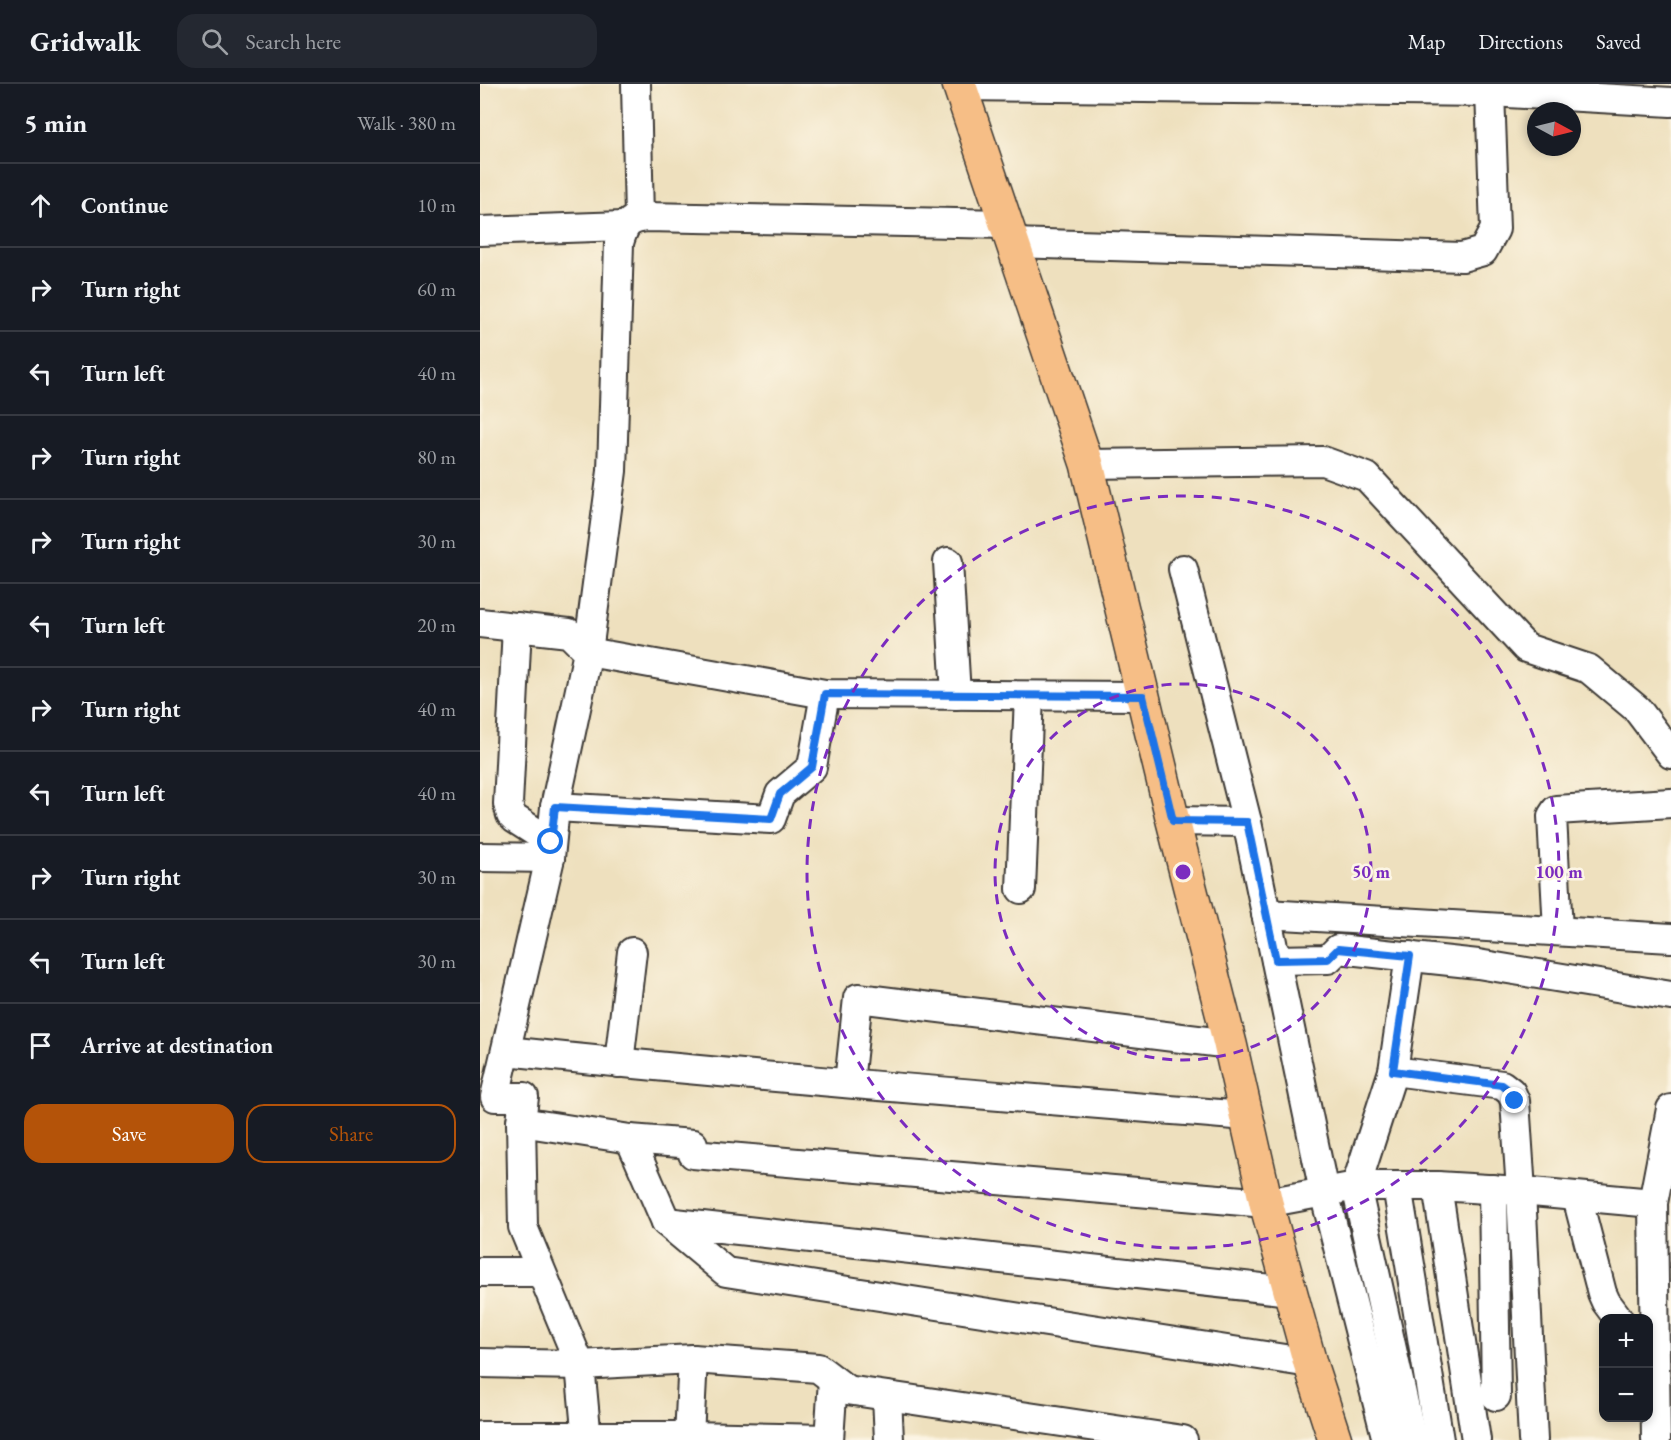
<!DOCTYPE html>
<meta charset="utf-8">
<style>
body{margin:0;font-family:"EB Garamond",serif;background:#242831;color:#f1f3f6}
.controls{position:absolute;right:18px;bottom:18px;display:grid;overflow:hidden;border-radius:12px;box-shadow:0 3px 9px #0003}
.controls button{width:54px;height:54px;display:grid;place-items:center;padding:0;border:0;border-bottom:2px solid #363941;background:#171b24;color:#f1f3f6;font:30px sans-serif}
.compass{position:absolute;left:1047px;top:18px;width:54px;height:54px;border-radius:50%;background:#171b24;box-shadow:0 3px 9px #0003;rotate:97deg}
.stop{position:absolute;width:18px;height:18px;margin:-14px;border:4px solid #1a73e8;border-radius:50%;background:#fff}
.stop.end{background:#1a73e8;border-color:#fff;box-shadow:0 2px 6px #0008}
.list{margin:0;padding:0;list-style:none}
h2{display:flex;justify-content:space-between;align-items:center;height:78px;margin:0;padding:0 24px;font-size:26px}
h2 small{font-size:20px;font-weight:400;color:#9ea1a6}
.list li{display:grid;grid-template-columns:39px 1fr auto;gap:18px;align-items:center;box-sizing:border-box;height:84px;padding:0 24px;border-top:2px solid #363941}
.list b{display:block;font-size:22px;white-space:nowrap}
.list em{font-size:20px;font-style:normal;color:#9ea1a6}
.actions{display:flex;gap:12px;padding:18px 24px}
.actions a{flex:1;padding:14px 0;border:2px solid #b45309;border-radius:18px;text-align:center;font-size:21px;color:#b45309}
.actions .main{background:#b45309;color:#fff}
.icon{flex:none;width:33px;height:33px;fill:none;stroke:currentColor;stroke-width:2;stroke-linecap:round;stroke-linejoin:round}
.map{position:relative;flex:none;width:1191px;height:1356px;overflow:hidden}
header{display:flex;align-items:center;gap:36px;box-sizing:border-box;height:84px;padding:0 30px;background:#171b24;border-bottom:2px solid #363941}
header strong{font-size:28px}
nav{display:flex;gap:33px;margin-inline-start:auto;font-size:21px}
.search{width:420px;height:54px;background:#242831;display:flex;align-items:center;gap:15px;box-sizing:border-box;padding:0 21px;border-radius:18px;color:#9ea1a6;font-size:22px}
main{display:flex}
aside{flex:1;background:#171b24}
.map>svg:first-child{display:block}
</style>
<header>
<strong>Gridwalk</strong>
<div class="search"><svg class="icon" aria-label="search" viewBox="0 0 24 24"><circle cx="10" cy="10" r="6"/><path d="M15 15l6 6"/></svg>Search here</div>
<nav><a>Map</a><a>Directions</a><a>Saved</a></nav>
</header>
<main>
<aside>
<h2>5 min<small>Walk · 380 m</small></h2>
<ul class="list">
<li><svg class="icon" aria-label="ahead" viewBox="0 0 24 24"><path d="M12 20V5M6 11l6-6 6 6"/></svg><div><b>Continue</b></div><em>10 m</em></li>
<li><svg class="icon" aria-label="right" viewBox="0 0 24 24"><path d="M7 20v-9h11M14 6l5 5-5 5"/></svg><div><b>Turn right</b></div><em>60 m</em></li>
<li><svg class="icon" aria-label="left" viewBox="0 0 24 24"><path d="M17 20v-9H6M10 6l-5 5 5 5"/></svg><div><b>Turn left</b></div><em>40 m</em></li>
<li><svg class="icon" aria-label="right" viewBox="0 0 24 24"><path d="M7 20v-9h11M14 6l5 5-5 5"/></svg><div><b>Turn right</b></div><em>80 m</em></li>
<li><svg class="icon" aria-label="right" viewBox="0 0 24 24"><path d="M7 20v-9h11M14 6l5 5-5 5"/></svg><div><b>Turn right</b></div><em>30 m</em></li>
<li><svg class="icon" aria-label="left" viewBox="0 0 24 24"><path d="M17 20v-9H6M10 6l-5 5 5 5"/></svg><div><b>Turn left</b></div><em>20 m</em></li>
<li><svg class="icon" aria-label="right" viewBox="0 0 24 24"><path d="M7 20v-9h11M14 6l5 5-5 5"/></svg><div><b>Turn right</b></div><em>40 m</em></li>
<li><svg class="icon" aria-label="left" viewBox="0 0 24 24"><path d="M17 20v-9H6M10 6l-5 5 5 5"/></svg><div><b>Turn left</b></div><em>40 m</em></li>
<li><svg class="icon" aria-label="right" viewBox="0 0 24 24"><path d="M7 20v-9h11M14 6l5 5-5 5"/></svg><div><b>Turn right</b></div><em>30 m</em></li>
<li><svg class="icon" aria-label="left" viewBox="0 0 24 24"><path d="M17 20v-9H6M10 6l-5 5 5 5"/></svg><div><b>Turn left</b></div><em>30 m</em></li>
<li><svg class="icon" aria-label="arrive" viewBox="0 0 24 24"><path d="M6 21V4h12l-3 4 3 4H6"/></svg><div><b>Arrive at destination</b></div></li>
</ul>
<div class="actions"><a class="main">Save</a><a>Share</a></div>
</aside>
<div class="map">
<svg width="1191" height="1356" viewBox="0 0 1191 1356">
<rect width="100%" height="100%" fill="#fcf5e5"/>
<filter id="ink" filterUnits="userSpaceOnUse"><feTurbulence type="fractalNoise" baseFrequency=".0167" numOctaves="2"/><feDisplacementMap in="SourceGraphic" scale="12" xChannelSelector="R" yChannelSelector="G"/><feConvolveMatrix kernelMatrix="1 2 1 2 8 2 1 2 1" color-interpolation-filters="sRGB"/></filter>
<filter id="wash" filterUnits="userSpaceOnUse"><feTurbulence type="fractalNoise" baseFrequency=".008" numOctaves="4" result="noise"/><feDisplacementMap in="SourceGraphic" scale="24" xChannelSelector="R" yChannelSelector="G"/><feGaussianBlur stdDeviation="1.35" result="paint"/><feColorMatrix in="noise" values="0 0 0 0 0 0 0 0 0 0 0 0 0 0 0 0 0 1.4 0 .05"/><feComposite in="paint" operator="in"/></filter>
<g filter="url(#wash)">
<rect width="100%" height="100%" fill="#eee0be"/>
</g>
<g filter="url(#ink)">
<g fill="none" stroke-linecap="round" stroke-linejoin="round">
<g stroke="#3c3934" stroke-width="32">
<g id="minor">
<polyline points="156,0 159,134"/>
<polyline points="480,2 1010,8 1191,18"/>
<polyline points="0,147 144,142"/>
<polyline points="533,159 982,173 1003,167 1015,145 1010,8"/>
<polyline points="607,380 843,377 887,393 1046,564 1109,585 1157,625 1191,670"/>
<polyline points="468,478 476,611"/>
<polyline points="703,485 767,738 844,1108 907,1356"/>
<polyline points="0,539 89,549 108,568 345,610 663,612"/>
<polyline points="37,543 28,720 31,731 35,735 71,758"/>
<polyline points="75,723 291,735 300,710 332,683 345,610"/>
<polyline points="693,737 767,738"/>
<polyline points="0,773 70,774"/>
<polyline points="541,805 549,612"/>
<polyline points="786,830 1191,854"/>
<polyline points="1078,847 1072,732 1076,726 1191,719"/>
<polyline points="930,872 913,987 876,1102 932,1356"/>
<polyline points="796,876 848,875 858,865 998,880 1191,912"/>
<path d="M26,967C272,993 519,1012 766,1032"/>
<polyline points="139,979 152,868"/>
<polyline points="913,987 1022,1001 1031,1008 1035,1017 1041,1107 1053,1356"/>
<polyline points="369,999 378,914 750,960"/>
<polyline points="41,1038 150,1055 213,1060 213,1070 786,1119 876,1102 957,1102 1041,1107 1173,1119 1191,1025"/>
<polyline points="150,1055 186,1138 246,1188 830,1279"/>
<polyline points="917,1102 959,1356"/>
<polyline points="957,1102 996,1356"/>
<polyline points="1013,1105 1016,1312"/>
<polyline points="1097,1113 1122,1209 1126,1218 1138,1234"/>
<polyline points="1173,1119 1176,1356"/>
<polyline points="186,1138 810,1207"/>
<polyline points="0,1188 60,1188"/>
<polyline points="0,1279 100,1281 213,1275 338,1284 367,1306 703,1356"/>
<polyline points="407,1312 409,1356"/>
<polyline points="0,1352 209,1352 349,1355"/>
<polyline points="209,1352 213,1275"/>
<path d="M107,1356L100,1281L43,1143L41,1038L44,1013H15L70,774L75,723L108,568L132,387L139,159C144,142 147,135 166,133L526,140"/>
<polyline points="349,1356 353,1296"/>
</g>
</g>
<g stroke="#3c3934" stroke-width="36">
<polyline id="major" points="479,0 607,380 693,737 750,960 786,1119 830,1279 855,1356"/>
</g>
<use href="#minor" stroke="#fff" stroke-width="28"/>
<use href="#major" stroke="#f6be86" stroke-width="33"/>
</g>
</g>
<g fill="none" stroke-linecap="round" stroke-linejoin="round" filter="url(#ink)">
<polyline stroke="#1a73e8" stroke-width="8" points="71,758 75,723 291,735 300,710 332,683 345,610 663,612 693,737 767,738 796,876 848,875 858,865 930,872 913,987 1022,1001 1031,1008 1035,1017"/>
</g>
<g fill="none" stroke="#7b2cbf" stroke-width="3" stroke-dasharray="10 8">
<circle cx="703" cy="788" r="188"/>
<circle cx="703" cy="788" r="376"/>
</g>
<circle cx="703" cy="788" r="9" fill="#7b2cbf" stroke="#fcf5e5" stroke-width="3"/>
<g font-size="18" text-anchor="middle" font-weight="bold" fill="#7b2cbf" stroke="#fcf5e5" stroke-width="5" stroke-linejoin="round" paint-order="stroke">
<text x="891" y="794">50 m</text>
<text x="1079" y="794">100 m</text>
</g>
</svg>
<div class="controls">
<button>+</button>
<button>−</button>
</div>
<svg class="compass" viewBox="-18 -18 36 36"><path d="M0-13l5 13h-10z" fill="#e53935"/><path d="M0 13l5-13h-10z" fill="#9ea1a6"/></svg>
<div class="stop" style="left:71px;top:758px"></div>
<div class="stop end" style="left:1035px;top:1017px"></div>
</div>
</main>
